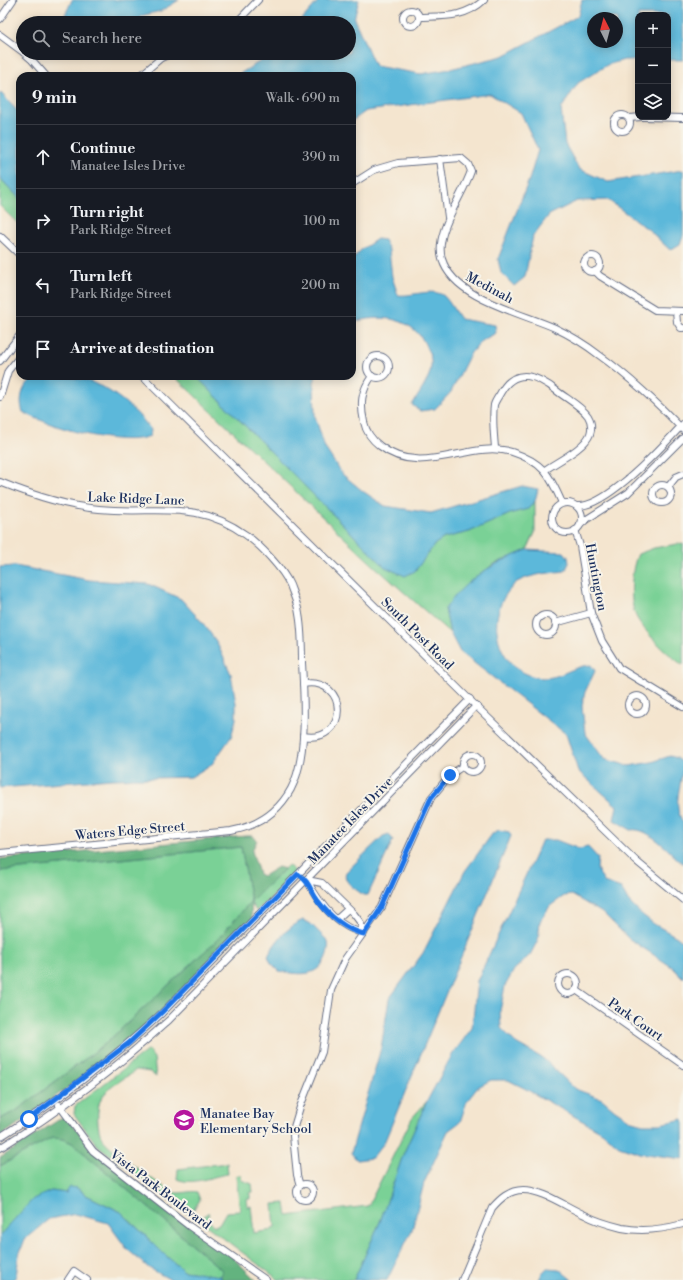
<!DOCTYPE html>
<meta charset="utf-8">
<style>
body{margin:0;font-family:"Libre Bodoni",serif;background:#242831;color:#f1f3f6}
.controls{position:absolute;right:12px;top:12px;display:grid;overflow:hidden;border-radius:8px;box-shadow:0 2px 10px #0003}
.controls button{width:36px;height:36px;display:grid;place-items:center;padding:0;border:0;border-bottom:1px solid #363941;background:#171b24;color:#f1f3f6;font:20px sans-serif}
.compass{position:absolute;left:587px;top:12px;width:36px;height:36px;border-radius:50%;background:#171b24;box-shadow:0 2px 10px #0003;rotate:354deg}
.stop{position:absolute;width:12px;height:12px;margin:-9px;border:3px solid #1a73e8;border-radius:50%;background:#fff}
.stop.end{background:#1a73e8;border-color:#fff;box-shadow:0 1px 4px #0008}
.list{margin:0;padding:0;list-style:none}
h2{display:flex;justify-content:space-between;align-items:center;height:52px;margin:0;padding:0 16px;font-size:17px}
h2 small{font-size:13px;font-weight:400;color:#9ea1a6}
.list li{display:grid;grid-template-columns:26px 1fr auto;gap:12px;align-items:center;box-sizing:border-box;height:64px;padding:0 16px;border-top:1px solid #363941}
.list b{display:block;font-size:15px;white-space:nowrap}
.list p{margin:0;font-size:13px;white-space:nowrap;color:#9ea1a6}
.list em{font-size:13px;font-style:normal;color:#9ea1a6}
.icon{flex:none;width:22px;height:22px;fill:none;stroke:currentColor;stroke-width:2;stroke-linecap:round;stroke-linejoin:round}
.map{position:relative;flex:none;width:683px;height:1280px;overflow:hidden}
.search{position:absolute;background:#171b24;box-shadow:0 2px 10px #0003;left:16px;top:16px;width:340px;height:44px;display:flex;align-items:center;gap:10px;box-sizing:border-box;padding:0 14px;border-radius:22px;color:#9ea1a6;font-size:15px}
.panel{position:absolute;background:#171b24;box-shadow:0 2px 10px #0003;left:16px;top:72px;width:340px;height:308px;border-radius:12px}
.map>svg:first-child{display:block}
</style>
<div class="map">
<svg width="683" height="1280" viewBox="0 0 683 1280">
<rect width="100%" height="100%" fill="#f7f3e8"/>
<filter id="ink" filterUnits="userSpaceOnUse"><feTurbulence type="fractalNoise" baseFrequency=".025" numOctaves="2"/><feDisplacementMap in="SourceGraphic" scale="8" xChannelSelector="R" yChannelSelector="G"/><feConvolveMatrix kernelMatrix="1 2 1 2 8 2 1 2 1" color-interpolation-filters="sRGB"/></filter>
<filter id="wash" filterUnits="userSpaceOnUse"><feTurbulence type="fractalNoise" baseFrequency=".012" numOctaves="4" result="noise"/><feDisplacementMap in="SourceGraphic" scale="16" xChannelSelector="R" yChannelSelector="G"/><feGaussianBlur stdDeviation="0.9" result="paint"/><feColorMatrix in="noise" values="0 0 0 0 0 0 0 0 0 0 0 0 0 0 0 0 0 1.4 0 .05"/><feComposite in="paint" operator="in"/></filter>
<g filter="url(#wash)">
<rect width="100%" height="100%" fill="#f4e5cf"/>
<g fill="#7ad196" stroke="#4a807a">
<polygon points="0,178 20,199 20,226 0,206"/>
<polygon points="174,376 196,376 385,567 415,571 435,544 444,538 469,532 512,513 528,509 535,501 535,533 527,550 492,565 445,609 450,633 372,564"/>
<path d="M683,543V665C670,657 640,628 635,614C629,599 631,567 638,554L654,548Z"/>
<polygon points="241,847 251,901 288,865 298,874 256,911 251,902 218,939 105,1044 16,1111 0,1119 0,871"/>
<path d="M148,1050L154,1058L156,1077L150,1072L136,1070C126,1078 107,1087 101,1099C96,1108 97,1130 102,1138C108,1148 161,1187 173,1192C179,1195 190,1190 197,1192L200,1200L191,1213L188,1214L97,1145L74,1114L75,1106Z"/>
<polygon points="427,1101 403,1155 380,1222 354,1280 279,1280 203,1223 203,1218 207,1213 209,1213 207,1220 215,1226 219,1224 226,1212 240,1211 236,1176 241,1175 241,1180 252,1184 253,1192 250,1193 250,1199 247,1199 248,1207 251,1206 254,1233 272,1230 272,1228 275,1227 273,1204 285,1203 287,1216 368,1206 412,1118"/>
<polygon points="52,1138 63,1139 72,1143 222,1270 220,1276 184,1271 165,1255 121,1212 86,1195 77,1188 66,1193 51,1191 0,1235 0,1166"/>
<path d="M227,1163L228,1174C212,1176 193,1186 177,1179L178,1169Z"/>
</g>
<g fill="#63b37f" stroke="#3f716e">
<polygon points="246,836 252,836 257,840 252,851 259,874 263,876 278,867 285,869 251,901 252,921 129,1043 0,1137 0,1119 16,1111 105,1044 218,939 251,901 241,847 0,871 0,859"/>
<polygon points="66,1115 93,1151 225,1250 256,1280 221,1280 222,1270 72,1143 63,1139 52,1138 0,1166 0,1158"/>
</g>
<g fill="#5cb8da" stroke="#3c749c" fill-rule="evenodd">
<polygon points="72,0 179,0 161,11 144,15 133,23 67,23 65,15"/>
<path d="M319,0H359L354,19L375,66L421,74L450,69L503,56L578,16L582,0H683V60H668V15H638V60H624L607,65L578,83L561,109L565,144L579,169L608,182L683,170V235L680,244L670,250L649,230L608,200L577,201L549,215L533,236L525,277L514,286L501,273L498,259L530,177L538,150L521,113L490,94L366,111L352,121V76H236L274,53H349V23H299ZM593,18H617V42H593Z"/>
<polygon points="0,92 20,114 20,199 0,178"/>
<path d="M377,239L384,240L389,250L392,277L398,295C412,297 432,287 444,296C450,302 455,312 460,319L495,325L496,333L481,341L470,354L451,392L435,409L420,411L412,405C420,392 433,376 431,360C431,357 429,352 427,349C416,317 380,313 352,323V260L361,250Z"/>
<path d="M61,376C69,378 78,378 85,380C110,387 137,410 151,430L150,436C121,448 50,427 23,412C18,399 23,380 39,377C46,376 54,377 61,376Z"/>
<polygon points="196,376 316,376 314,383 315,416 325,448 342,474 364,492 385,506 431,513 522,486 538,489 535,501 528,509 512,513 469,532 444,538 435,544 415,571 405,576 385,567"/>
<path d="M527,550L564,552L568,557L569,563L565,571C550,573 531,574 517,582C513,584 510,590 507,593C487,620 497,663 529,675C556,685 568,666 591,665L595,671L585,692L582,706L585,733L604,759L629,766L652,762L670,756L677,758L683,763C683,783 671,804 683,822V864C670,853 649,827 631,830L614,820L617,806L578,771L566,734L460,652L450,633L445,609C467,577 493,564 527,550Z"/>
<polygon points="15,566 89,580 148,584 181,599 202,622 216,641 231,674 236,703 236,719 231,737 212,764 191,777 111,779 0,788 0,567"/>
<polygon points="499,830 509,832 511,836 384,1143 372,1158 357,1160 351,1153 381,1048 389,999 423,953 465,871 493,833"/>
<path d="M389,834L393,840L368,895H363C356,889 342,882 346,872L383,836Z"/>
<polygon points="542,840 556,840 579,849 588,847 598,858 597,869 604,882 621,888 628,901 639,912 654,924 677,937 683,942 683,978 672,967 628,938 604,914 572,895 564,896 550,906 540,921 538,940 530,955 514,970 505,986 500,1011 501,1028 516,1043 544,1059 575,1089 602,1099 615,1110 632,1121 643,1124 660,1124 683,1119 683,1159 640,1153 619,1146 602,1132 524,1088 508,1080 491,1080 478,1087 467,1101 460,1122 448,1131 424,1183 412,1230 387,1280 354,1280 380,1222 403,1155 427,1101 452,1055 472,1028 477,981"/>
<path d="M303,920L311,924L328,941C329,947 328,952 326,957C317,979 298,974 279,971L271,963L268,956C275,941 289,926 303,920Z"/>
<polygon points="70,1187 77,1188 86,1195 121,1212 165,1255 184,1271 220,1276 221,1280 171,1280 149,1268 127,1249 108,1223 76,1214 49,1219 25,1239 19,1255 16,1276 13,1280 0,1280 0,1235 33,1199 51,1191 66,1193"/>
<polygon points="547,1268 559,1269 572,1280 539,1280 542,1273"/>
</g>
</g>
<g filter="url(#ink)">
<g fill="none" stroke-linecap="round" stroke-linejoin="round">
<g stroke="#676f86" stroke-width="8">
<g id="minor">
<circle cx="411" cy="18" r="8"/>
<path d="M419,17C444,16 465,18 484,0"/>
<polyline points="0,19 13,0"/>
<polyline points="236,23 258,0"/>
<polyline points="0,35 23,52"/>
<polyline points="24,53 32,60 46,76"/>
<polyline points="140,76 161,58 172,53"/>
<circle cx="622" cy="123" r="8"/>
<polyline points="644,117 683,118"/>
<polyline points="629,118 641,117"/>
<polyline points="440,159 448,217"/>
<path d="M352,184L374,170L398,163L461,158L468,164L471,171C463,196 434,232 442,259C454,299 522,313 555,328C570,335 586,345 599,355C627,375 660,405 683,430"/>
<polyline points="0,236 20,255"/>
<circle cx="592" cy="264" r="8"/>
<polyline points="595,271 600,276 655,310 683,311"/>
<polyline points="676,311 677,322 681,328 683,328"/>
<circle cx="378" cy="367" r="11"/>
<polyline points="0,361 20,335"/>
<polyline points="142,376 476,706 636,861 683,900"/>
<path d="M372,376C361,391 360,404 364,422C366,432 372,440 380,446C422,479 469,439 512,452C543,462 550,475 562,503"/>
<polyline points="0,397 8,371 20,356"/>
<path d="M495,448C494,434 492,419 494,405C495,401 499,396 501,392C516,366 538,376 557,391C567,399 581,406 588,416C591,421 592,428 590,434C585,448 558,461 545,470"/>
<path d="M0,482C32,495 65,506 99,509C155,515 195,498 246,535C260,545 283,569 290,585C293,594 298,604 299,614C302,630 302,647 302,663C304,698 308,757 291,789C278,813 257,826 231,831L0,853"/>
<circle cx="662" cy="494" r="9"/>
<polyline points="668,487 676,477 683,474"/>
<circle cx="567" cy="518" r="15"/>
<path d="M577,506C606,508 663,446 683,424"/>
<polyline points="580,525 587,519 628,493 683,438"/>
<polyline points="575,530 580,546 591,613 602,641 619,668 683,707"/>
<circle cx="546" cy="625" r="10"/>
<polyline points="555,623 591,613"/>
<circle cx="637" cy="705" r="9"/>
<path d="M303,736C349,745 350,676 303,684"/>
<circle cx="472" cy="763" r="9"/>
<path d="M307,880L322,883L354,914L360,922L364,933C337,928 319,903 307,880Z"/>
<polyline points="337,919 348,909"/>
<circle cx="568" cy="984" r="10"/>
<polyline points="576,990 683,1065"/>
<polyline points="59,1105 93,1151 189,1226 266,1280"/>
<path d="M0,1137C58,1101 112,1059 162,1013L470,699"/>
<path d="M0,1148C61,1110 115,1069 169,1020L476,706"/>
<circle cx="305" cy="1192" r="8"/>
<polyline points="300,1186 297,1175 293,1136 294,1127 300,1107 322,1052 331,990 345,959 382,907 431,798 450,775 463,766"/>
<polyline points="68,1280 74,1271 87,1280"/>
<path d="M462,1280L492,1208C500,1199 509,1190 523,1190C544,1190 566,1207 585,1215C596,1221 610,1225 622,1228C642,1232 664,1229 683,1224"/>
</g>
</g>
<use href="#minor" stroke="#fff" stroke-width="6"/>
</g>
</g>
<g fill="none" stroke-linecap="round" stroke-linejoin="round" filter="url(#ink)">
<path stroke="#1a73e8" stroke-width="5" d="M29,1119L129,1043L162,1012L298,874C310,882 310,891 318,901C329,916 346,930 364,934L382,907L431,798L450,775"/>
</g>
<defs>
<g id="school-disc" transform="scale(1.15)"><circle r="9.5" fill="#b5179e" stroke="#f7f3e8"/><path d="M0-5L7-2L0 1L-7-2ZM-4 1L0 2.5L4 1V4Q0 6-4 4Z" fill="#fff"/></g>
</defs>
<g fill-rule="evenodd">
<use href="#school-disc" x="184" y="1120"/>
</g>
<g text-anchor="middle" stroke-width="4" stroke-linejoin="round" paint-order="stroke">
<g font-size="13" fill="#1b2f5e" stroke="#f7f3e8">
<text transform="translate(490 287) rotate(28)" y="5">Medinah</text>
<text transform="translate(136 498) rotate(2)" y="5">Lake Ridge Lane</text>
<text transform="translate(597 577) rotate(79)" y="5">Huntington</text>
<text transform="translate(418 633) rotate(45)" y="5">South Post Road</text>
<text transform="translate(350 820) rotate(-46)" y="5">Manatee Isles Drive</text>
<text transform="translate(130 830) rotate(-5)" y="5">Waters Edge Street</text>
<text transform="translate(636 1019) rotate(35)" y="5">Park Court</text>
<text transform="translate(161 1189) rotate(37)" y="5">Vista Park Boulevard</text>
</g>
<g font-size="13" fill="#1b2f5e" stroke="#f7f3e8" text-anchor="start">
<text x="200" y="1118">Manatee Bay<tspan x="200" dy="15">Elementary School</tspan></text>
</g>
</g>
</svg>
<div class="controls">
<button>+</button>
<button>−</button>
<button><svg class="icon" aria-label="layers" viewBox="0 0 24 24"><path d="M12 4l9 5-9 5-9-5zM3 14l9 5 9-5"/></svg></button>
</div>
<svg class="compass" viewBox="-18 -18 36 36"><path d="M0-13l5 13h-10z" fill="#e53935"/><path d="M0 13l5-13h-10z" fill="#9ea1a6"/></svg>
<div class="stop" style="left:29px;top:1119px"></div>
<div class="stop end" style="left:450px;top:775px"></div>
<div class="search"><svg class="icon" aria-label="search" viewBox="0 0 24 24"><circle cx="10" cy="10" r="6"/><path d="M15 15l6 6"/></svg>Search here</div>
<section class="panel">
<h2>9 min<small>Walk · 690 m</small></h2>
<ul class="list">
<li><svg class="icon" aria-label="ahead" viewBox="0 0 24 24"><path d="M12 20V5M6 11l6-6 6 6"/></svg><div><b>Continue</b><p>Manatee Isles Drive</p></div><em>390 m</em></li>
<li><svg class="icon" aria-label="right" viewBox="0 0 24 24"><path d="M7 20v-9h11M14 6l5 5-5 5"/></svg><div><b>Turn right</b><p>Park Ridge Street</p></div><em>100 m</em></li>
<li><svg class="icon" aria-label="left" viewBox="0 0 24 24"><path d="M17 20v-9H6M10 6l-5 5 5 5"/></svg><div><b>Turn left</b><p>Park Ridge Street</p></div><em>200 m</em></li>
<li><svg class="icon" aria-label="arrive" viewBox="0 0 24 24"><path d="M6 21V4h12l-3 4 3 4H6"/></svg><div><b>Arrive at destination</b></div></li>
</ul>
</section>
</div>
